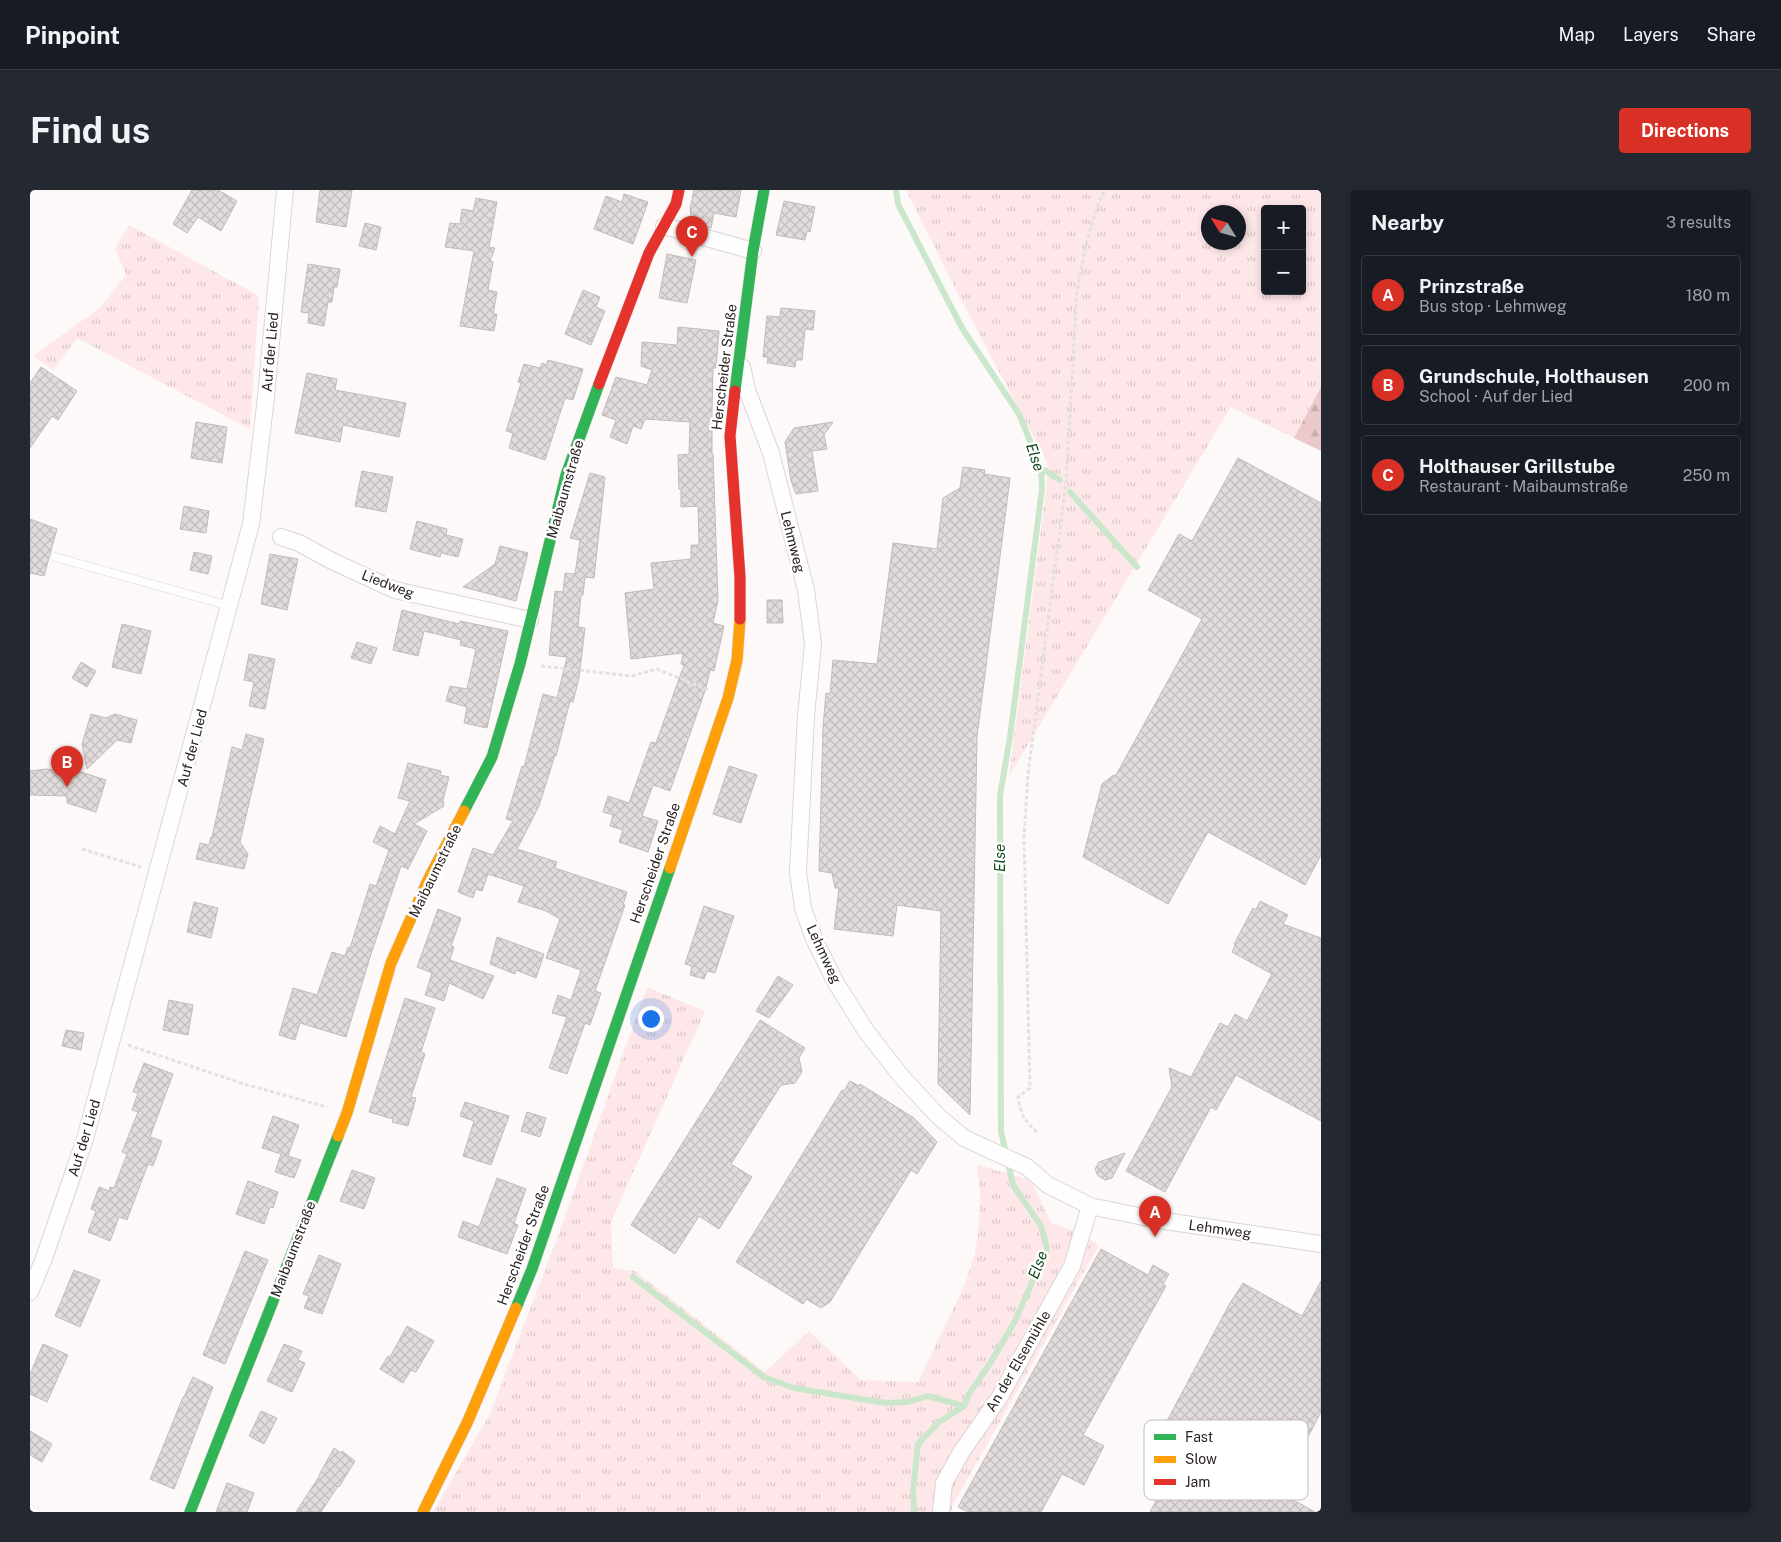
<!DOCTYPE html>
<meta charset="utf-8">
<style>
body{margin:0;font-family:"Public Sans",sans-serif;background:#242831;color:#f1f3f6}
.controls{position:absolute;right:15px;top:15px;display:grid;overflow:hidden;border-radius:5px;box-shadow:0 2px 8px #0003}
.controls button{width:45px;height:45px;display:grid;place-items:center;padding:0;border:0;border-bottom:1px solid #363941;background:#171b24;color:#f1f3f6;font:25px sans-serif}
.compass{position:absolute;left:1171px;top:15px;width:45px;height:45px;border-radius:50%;background:#171b24;box-shadow:0 2px 8px #0003;rotate:307deg}
.you{position:absolute;left:620px;top:828px;width:18px;height:18px;margin:-12px;border:4px solid #fff;border-radius:50%;background:#1a73e8;box-shadow:0 0 0 8px #1a73e833}
.badge{display:grid;place-items:center;width:32px;height:32px;border-radius:50%;background:#d93025;color:#fff;font-size:16px;font-weight:700}
.pin{position:absolute;translate:-50% -41px;filter:drop-shadow(0 1px 2px #0008)}
.pin::after{content:'';position:absolute;top:26px;width:18px;height:15px;background:inherit;clip-path:polygon(0 0,100% 0,50% 100%)}
.list{margin:0;padding:0;list-style:none}
h2{display:flex;justify-content:space-between;align-items:center;height:65px;margin:0;padding:0 20px;font-size:21px}
h2 small{font-size:16px;font-weight:400;color:#9ea1a6}
.list li{display:grid;grid-template-columns:32px 1fr auto;gap:15px;align-items:center;box-sizing:border-box;height:80px;margin:0 10px 10px;padding:0 10px;border:1px solid #363941;border-radius:5px}
.list b{display:block;font-size:19px;white-space:nowrap}
.list p{margin:0;font-size:16px;white-space:nowrap;color:#9ea1a6}
.list em{font-size:16px;font-style:normal;color:#9ea1a6}
.map{position:relative;flex:none;width:1291px;height:1322px;overflow:hidden;border-radius:5px}
header{display:flex;align-items:center;gap:30px;box-sizing:border-box;height:70px;padding:0 25px;background:#171b24;border-bottom:1px solid #363941}
header strong{font-size:24px}
nav{display:flex;gap:28px;margin-inline-start:auto;font-size:18px}
.intro{display:flex;align-items:center;justify-content:space-between;box-sizing:border-box;height:120px;padding:0 30px}
h1{margin:0;font-size:35px}
.button{padding:12px 22px;border-radius:5px;background:#d93025;color:#fff;font-size:18px;font-weight:700}
main{display:flex;gap:30px;padding:0 30px}
aside{flex:1;background:#171b24;border-radius:5px;box-shadow:0 2px 8px #0003}
.map>svg:first-child{display:block}
</style>
<header>
<strong>Pinpoint</strong>
<nav><a>Map</a><a>Layers</a><a>Share</a></nav>
</header>
<div class="intro"><h1>Find us</h1><a class="button">Directions</a></div>
<main>
<div class="map">
<svg width="1291" height="1322" viewBox="0 0 1291 1322">
<defs>
<pattern id="grass-tufts" width="24" height="20" patternUnits="userSpaceOnUse" patternTransform="scale(1.25)"><rect width="24" height="20" fill="#fee7e8"/><path d="M3 7l-1-3M5 7V3M7 7l1-3M15 17l-1-3M17 17v-4M19 17l1-3" fill="none" stroke="#dac6c7"/></pattern>
<pattern id="forest-firs" width="22" height="20" patternUnits="userSpaceOnUse" patternTransform="scale(1.25)"><rect width="22" height="20" fill="#ebc9ca"/><path d="M5 1l3.5 6h-7zM16 11l3.5 6h-7z" fill="#caacad"/></pattern>
<pattern id="building-cross-hatch" width="8" height="8" patternUnits="userSpaceOnUse" patternTransform="scale(1.25)"><rect width="8" height="8" fill="#e2dbdb"/><path d="M0 0l8 8M0 8l8-8" fill="none" stroke="#c2bcbc"/></pattern>
</defs>
<rect width="100%" height="100%" fill="#fdf9f9"/>
<g fill="url(#grass-tufts)" fill-rule="evenodd">
<path d="M876,0H1291V197L1264,248L1201,217L979,586L1017,294V272L929,106ZM1235,19H1272V101H1235ZM1178,22H1208V52H1178Z"/>
<polygon points="99,35 229,106 220,239 47,148 23,180 3,166 71,117 96,85 85,58"/>
<polygon points="617,797 675,821 581,1032 583,1078 605,1081 735,1182 779,1141 831,1190 888,1192 935,1094 945,1064 949,1035 950,1006 947,975 1001,990 1021,1033 1047,1042 1069,1055 923,1315 921,1322 403,1322 460,1224 531,1038"/>
</g>
<polygon fill="url(#forest-firs)" points="1291,197 1291,261 1264,248"/>
<g fill="none" stroke-linecap="round" stroke-linejoin="round">
<g stroke="#cbe7cb" stroke-width="6">
<polyline points="866,0 868,14 932,138 989,224 1011,278 1012,299 980,547 970,606 971,941 983,995 1011,1036 1017,1058 985,1131 961,1172 939,1204 934,1216 909,1232 888,1254 883,1301 884,1322"/>
<polyline points="1011,278 1030,290"/>
<polyline points="1040,302 1107,377"/>
<polyline points="603,1087 734,1187 764,1198 856,1213 878,1212 898,1206 934,1216"/>
</g>
</g>
<g fill="url(#building-cross-hatch)" stroke="#c1bbbb">
<polygon points="162,0 188,0 207,11 191,41 168,27 157,43 143,34"/>
<polygon points="290,0 322,0 316,37 286,32"/>
<polygon points="664,0 711,0 706,27 684,23 681,38 667,35 661,27 660,18"/>
<polygon points="594,4 618,12 603,54 564,39 576,6 592,12"/>
<polygon points="446,8 467,12 459,57 465,58 460,71 463,72 458,100 467,102 463,124 467,124 464,141 430,136 444,61 415,57 420,33 430,34 432,19 443,21"/>
<polygon points="754,11 785,17 780,42 777,41 775,50 746,45"/>
<polygon points="335,33 351,37 346,60 329,56"/>
<polygon points="637,64 666,70 657,113 629,108"/>
<polygon points="278,74 310,79 307,97 304,97 302,112 298,112 294,136 278,133 279,123 271,122"/>
<polygon points="553,100 570,107 566,117 575,121 561,155 535,144"/>
<polygon points="751,118 785,121 783,140 775,139 772,170 766,170 765,177 737,173 738,167 733,167 737,126 750,127"/>
<polygon points="648,137 689,141 686,178 683,178 682,221 682,264 683,264 688,410 683,433 694,436 684,481 680,480 676,498 640,601 623,595 612,626 628,631 618,662 589,652 593,640 580,636 583,625 573,622 578,606 599,613 621,552 626,553 654,475 651,474 653,463 601,469 595,403 624,399 621,373 661,369 661,355 669,355 668,316 651,317 651,299 649,299 648,265 659,264 660,232 615,229 611,239 603,236 597,254 580,247 586,230 572,225 586,187 617,195 622,180 611,176 612,152 647,155"/>
<polygon points="518,170 553,179 543,210 535,208 515,270 479,258 483,243 476,241 491,193 488,192 494,174 510,178 512,173 516,175"/>
<polygon points="11,177 47,201 28,230 22,226 0,258 0,193"/>
<polygon points="277,183 307,189 305,200 376,213 369,247 313,235 310,252 265,243"/>
<polygon points="166,232 197,237 192,273 161,268"/>
<polygon points="803,232 794,245 797,259 782,261 788,301 766,304 761,291 755,252 764,238"/>
<polygon points="1208,268 1291,313 1291,665 1275,695 1178,642 1138,714 1053,667 1072,594 1082,586 1086,585 1172,429 1118,400 1149,344 1162,351"/>
<polygon points="933,277 955,280 954,284 980,288 947,547 940,925 908,894 911,721 867,715 863,746 804,739 809,698 805,698 802,683 789,681 793,537 796,503 800,504 803,470 847,474 863,353 907,359 913,308 930,298"/>
<polygon points="332,281 363,287 356,322 325,316"/>
<polygon points="560,283 575,287 564,388 555,387 553,405 551,405 548,437 555,438 549,488 543,512 540,511 526,566 525,565 509,616 487,659 527,672 525,678 597,702 593,715 595,715 565,801 571,803 560,835 555,833 537,884 519,878 537,827 522,823 528,805 541,810 551,780 516,768 530,729 516,721 488,712 494,696 458,684 452,701 446,699 443,708 428,702 443,658 463,665 483,631 476,629 492,576 494,577 513,504 527,508 537,467 519,465 525,401 533,402 535,383 545,384 550,350 540,348"/>
<polygon points="154,316 179,321 176,343 150,339"/>
<polygon points="0,329 27,339 14,386 0,383"/>
<polygon points="387,331 417,339 416,345 433,349 428,367 411,363 410,367 380,359"/>
<polygon points="470,356 498,363 486,411 433,397 465,374"/>
<polygon points="164,362 182,366 178,384 160,380"/>
<polygon points="240,364 268,369 257,420 231,414"/>
<polygon points="737,410 752,410 753,433 737,433"/>
<polygon points="372,420 429,434 430,431 478,441 457,538 434,533 437,517 416,511 420,496 437,499 446,459 430,455 431,450 394,441 388,466 363,460"/>
<polygon points="92,434 121,441 111,484 82,477"/>
<polygon points="327,452 347,458 341,474 321,468"/>
<polygon points="219,464 245,469 235,519 219,516 224,492 214,490"/>
<polygon points="51,472 66,481 57,497 42,488"/>
<polygon points="61,524 76,528 85,524 107,530 101,553 87,550 57,579 52,554"/>
<polygon points="216,544 234,549 210,652 218,664 214,679 166,669 170,653 179,655 181,647 182,647 202,557 212,560"/>
<polygon points="378,573 411,581 410,585 419,587 413,610 414,616 384,634 397,641 378,679 371,676 341,764 316,847 270,833 265,850 249,845 263,798 287,805 302,762 315,766 318,757 320,758 340,694 346,696 359,660 343,652 350,636 365,644 380,611 368,608"/>
<polygon points="699,576 727,585 711,633 683,624"/>
<polygon points="16,579 51,582 76,590 66,622 37,613 37,606 0,605 0,581"/>
<polygon points="1230,711 1258,725 1253,734 1291,748 1291,931 1206,885 1186,920 1181,917 1135,1002 1096,981 1142,897 1139,878 1161,887 1190,833 1198,837 1205,824 1217,831 1242,784 1202,762 1205,755 1204,754 1223,718 1226,720"/>
<polygon points="164,712 188,718 181,748 157,742"/>
<polygon points="674,716 704,726 685,783 677,781 674,789 660,785 662,776 655,774"/>
<polygon points="408,719 431,728 421,756 424,757 420,770 464,786 453,809 419,793 414,811 395,805 402,783 387,777"/>
<polygon points="467,747 514,764 506,788 486,780 485,784 460,774"/>
<polygon points="748,786 763,795 739,828 726,821"/>
<polygon points="375,808 405,818 391,862 395,864 381,907 386,908 378,936 362,932 363,929 339,922"/>
<polygon points="139,810 163,815 158,845 133,840"/>
<polygon points="730,830 775,858 769,868 772,882 765,893 751,895 701,974 722,987 689,1039 669,1026 645,1064 601,1035"/>
<polygon points="36,840 54,843 51,860 32,856"/>
<polygon points="114,873 143,884 120,947 132,951 123,976 118,974 97,1030 89,1027 80,1051 58,1042 66,1021 61,1019 69,997 79,1001 80,997 84,998 97,964 92,962 108,922 102,920 108,903 103,902"/>
<polygon points="820,891 829,896 830,894 884,928 907,952 887,984 881,980 800,1112 791,1118 776,1109 773,1114 706,1072 812,900 814,901"/>
<polygon points="435,912 479,926 461,975 433,966 444,931 430,926"/>
<polygon points="497,922 516,928 510,947 491,941"/>
<polygon points="243,926 269,935 258,966 271,970 264,988 245,982 251,964 232,958"/>
<polygon points="1095,963 1082,988 1075,990 1068,986 1065,979 1069,972"/>
<polygon points="322,980 345,988 334,1019 310,1011"/>
<polygon points="467,988 496,999 484,1033 488,1035 477,1064 428,1047 433,1031 449,1037"/>
<polygon points="218,991 248,1002 243,1018 240,1017 234,1034 206,1024"/>
<polygon points="1071,1059 1118,1085 1123,1075 1139,1084 1133,1094 1136,1096 1053,1245 1074,1256 1054,1295 1032,1284 1011,1322 938,1322 928,1317"/>
<polygon points="215,1061 238,1070 195,1174 173,1165"/>
<polygon points="289,1065 311,1074 292,1124 274,1118 279,1106 273,1104"/>
<polygon points="44,1080 70,1090 50,1137 25,1126"/>
<polygon points="1291,1091 1291,1222 1249,1302 1285,1322 1120,1322 1156,1255 1131,1242 1200,1113 1213,1093 1272,1126"/>
<polygon points="377,1136 404,1151 386,1182 381,1180 373,1193 350,1179 358,1166 360,1167"/>
<polygon points="13,1154 38,1165 17,1212 0,1204 0,1184"/>
<polygon points="254,1154 272,1161 268,1170 275,1173 262,1202 237,1191"/>
<polygon points="163,1187 183,1197 144,1299 120,1289 153,1207 154,1207"/>
<polygon points="231,1221 247,1228 234,1254 219,1246"/>
<polygon points="0,1241 22,1254 12,1272 0,1265"/>
<polygon points="304,1258 311,1263 312,1261 325,1271 309,1297 308,1296 291,1322 266,1322 290,1285 289,1285"/>
<polygon points="197,1293 224,1303 217,1322 186,1322"/>
</g>
<g fill="none" stroke-linecap="round" stroke-linejoin="round">
<g stroke="#dcd5d5" stroke-width="9">
<g id="lane">
<polyline points="25,367 200,416"/>
<polyline points="0,1319 5,1322"/>
</g>
</g>
<g stroke="#dcd5d5" stroke-width="18">
<g id="street">
<polyline points="634,36 723,61"/>
<polyline points="712,177 717,200 741,263 776,400 783,454 776,526 768,682 773,718 784,749 806,793 836,841 871,886 908,926 934,948 997,977 1018,995 1060,1016 1128,1030 1291,1054"/>
<polyline points="251,347 269,353 302,371 365,400 500,430"/>
<polyline points="0,1102 13,1071 55,949 221,334 236,207 255,0"/>
<polyline points="911,1322 914,1293 932,1261 969,1208 1042,1076 1060,1016"/>
</g>
</g>
<g stroke="#dcd5d5" stroke-width="12">
<g id="fast">
<polyline points="705,201 723,61 734,0"/>
<polyline points="434,621 462,567 490,474 536,285 569,194"/>
<polyline points="486,1118 502,1079 640,678"/>
<polyline points="160,1322 308,946"/>
</g>
</g>
<g stroke="#dcd5d5" stroke-width="12">
<g id="slow">
<polyline points="640,678 698,508 707,470 710,429"/>
<polyline points="308,946 317,923 361,773 398,690 434,621"/>
<polyline points="393,1322 437,1233 486,1118"/>
</g>
</g>
<g stroke="#dcd5d5" stroke-width="12">
<g id="jam">
<polyline points="569,194 619,63 646,14 649,0"/>
<polyline points="705,201 700,246 710,387 710,429"/>
</g>
</g>
<g stroke="#e2e0e0" stroke-width="3" stroke-dasharray="4 2.5" stroke-linecap="butt">
<polyline points="511,476 602,486 627,479 678,500"/>
<polyline points="52,659 111,677"/>
<polyline points="98,855 214,894 297,917"/>
<path d="M1007,942C994,931 991,924 988,907L1000,898L994,648L998,584L1036,293L1047,101L1057,50L1069,12L1075,0"/>
</g>
<use href="#lane" stroke="#fffefe" stroke-width="8"/>
<use href="#street" stroke="#fffefe" stroke-width="16"/>
<use href="#fast" stroke="#30b455" stroke-width="11"/>
<use href="#slow" stroke="#ff9f0a" stroke-width="11"/>
<use href="#jam" stroke="#e5322d" stroke-width="11"/>
</g>
<g text-anchor="middle" stroke-width="5" stroke-linejoin="round" paint-order="stroke">
<g font-size="14" fill="#2a2121" stroke="#fff">
<text transform="translate(240 162) rotate(-85)" y="5">Auf der Lied</text>
<text transform="translate(694 177) rotate(-83)" y="5">Herscheider Straße</text>
<text transform="translate(535 299) rotate(-74)" y="5">Maibaumstraße</text>
<text transform="translate(763 352) rotate(76)" y="5">Lehmweg</text>
<text transform="translate(358 394) rotate(21)" y="5">Liedweg</text>
<text transform="translate(162 558) rotate(-75)" y="5">Auf der Lied</text>
<text transform="translate(625 673) rotate(-71)" y="5">Herscheider Straße</text>
<text transform="translate(405 681) rotate(-64)" y="5">Maibaumstraße</text>
<text transform="translate(794 764) rotate(65)" y="5">Lehmweg</text>
<text transform="translate(54 948) rotate(-73)" y="5">Auf der Lied</text>
<text transform="translate(1190 1039) rotate(8)" y="5">Lehmweg</text>
<text transform="translate(493 1055) rotate(-70)" y="5">Herscheider Straße</text>
<text transform="translate(263 1059) rotate(-69)" y="5">Maibaumstraße</text>
<text transform="translate(988 1171) rotate(-60)" y="5">An der Elsemühle</text>
</g>
<g font-size="15" font-style="italic" fill="#114b19" stroke="#fff">
<text transform="translate(1005 267) rotate(71)" y="5">Else</text>
<text transform="translate(970 668) rotate(-90)" y="5">Else</text>
<text transform="translate(1008 1075) rotate(-69)" y="5">Else</text>
</g>
</g>
<rect x="1114" y="1230" width="164" height="80" rx="8" fill="#fff" stroke="#bfbcbc" stroke-width="1"/>
<rect x="1124" y="1244" width="22" height="6" fill="#30b455"/>
<rect x="1124" y="1266" width="22" height="7" fill="#ff9f0a"/>
<rect x="1124" y="1289" width="22" height="6" fill="#e5322d"/>
<g font-size="14" fill="#2a2121">
<text x="1155" y="1252">Fast</text>
<text x="1155" y="1274">Slow</text>
<text x="1155" y="1297">Jam</text>
</g>
</svg>
<div class="controls">
<button>+</button>
<button>−</button>
</div>
<svg class="compass" viewBox="-18 -18 36 36"><path d="M0-13l5 13h-10z" fill="#e53935"/><path d="M0 13l5-13h-10z" fill="#9ea1a6"/></svg>
<div class="you"></div>
<div class="pin badge" style="left:1125px;top:1047px">A</div>
<div class="pin badge" style="left:37px;top:597px">B</div>
<div class="pin badge" style="left:662px;top:67px">C</div>
</div>
<aside>
<h2>Nearby<small>3 results</small></h2>
<ul class="list">
<li><span class="badge">A</span><div><b>Prinzstraße</b><p>Bus stop · Lehmweg</p></div><em>180 m</em></li>
<li><span class="badge">B</span><div><b>Grundschule, Holthausen</b><p>School · Auf der Lied</p></div><em>200 m</em></li>
<li><span class="badge">C</span><div><b>Holthauser Grillstube</b><p>Restaurant · Maibaumstraße</p></div><em>250 m</em></li>
</ul>
</aside>
</main>
